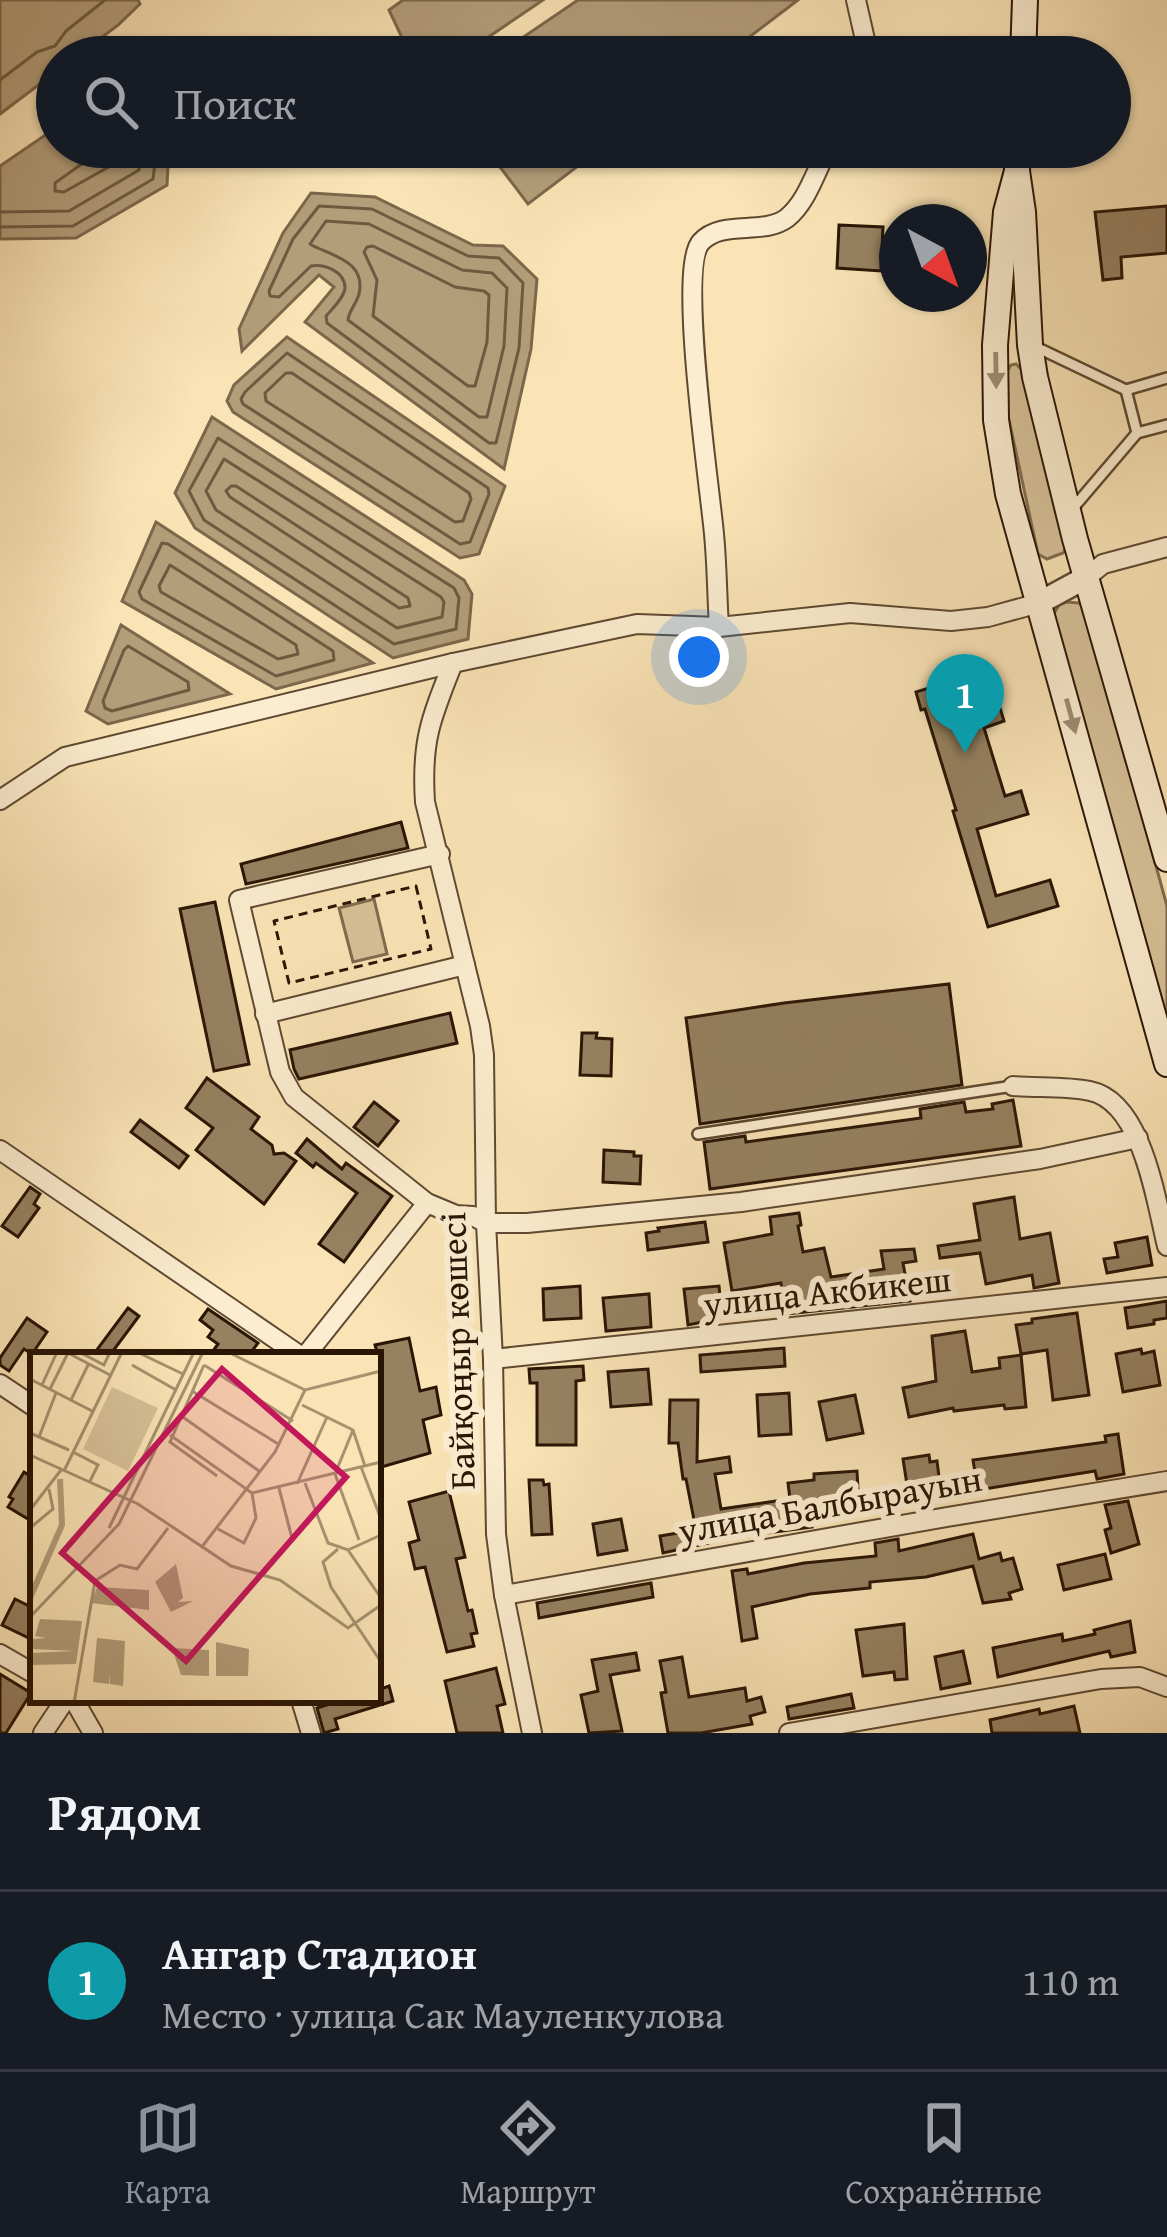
<!DOCTYPE html>
<html lang="ru">
<meta charset="utf-8">
<style>
body{margin:0;font-family:"Gentium Book Plus",serif;background:#20242c;color:#f1f3f6}
.compass{position:absolute;left:879px;top:204px;width:108px;height:108px;border-radius:50%;background:#171b24;box-shadow:0 3px 9px #0004;rotate:139deg}
.you{position:absolute;left:699px;top:657px;width:42px;height:42px;margin:-30px;border:9px solid #fff;border-radius:50%;background:#1a73e8;box-shadow:0 0 0 18px #1a73e833}
.badge{display:grid;place-items:center;width:78px;height:78px;border-radius:50%;background:#8c9099;color:#fff;font-size:39px;font-weight:700}
.pin{position:absolute;translate:-50% -99px;filter:drop-shadow(0 3px 6px #0008)}
.pin::after{content:'';position:absolute;top:63px;width:42px;height:36px;background:inherit;clip-path:polygon(0 0,100% 0,50% 100%)}
.list{margin:0;padding:0;list-style:none}
h2{display:flex;justify-content:space-between;align-items:center;height:156px;margin:0;padding:0 48px;font-size:51px}
h2 small{font-size:39px;font-weight:400;color:#9ea1a6}
.list li{display:grid;grid-template-columns:78px 1fr auto;gap:36px;align-items:center;box-sizing:border-box;height:180px;padding:0 48px;border-top:3px solid #363941}
.list b{display:block;font-size:45px;white-space:nowrap}
.list p{margin:0;font-size:39px;white-space:nowrap;color:#9ea1a6}
.list em{font-size:39px;font-style:normal;color:#9ea1a6}
.icon{flex:none;width:66px;height:66px;fill:none;stroke:currentColor;stroke-width:2;stroke-linecap:round;stroke-linejoin:round}
.map{position:relative;flex:none;width:1167px;height:1733px;overflow:hidden}
.search{position:absolute;background:#171b24;box-shadow:0 3px 9px #0004;left:36px;right:36px;top:36px;height:132px;display:flex;align-items:center;gap:30px;box-sizing:border-box;padding:0 42px;border-radius:66px;color:#9ea1a6;font-size:45px}
.sheet{height:336px;background:#171b24}
nav{display:flex;justify-content:space-around;align-items:center;box-sizing:border-box;height:168px;border-top:3px solid #363941;background:#171b24;font-size:33px;color:#9ea1a6}
nav a{display:grid;justify-items:center;gap:6px}
nav .on{color:#8c9099}
.map>svg:first-child{display:block}
</style>
<div class="map">
<svg width="1167" height="1733" viewBox="0 0 1167 1733">
<rect width="100%" height="100%" fill="#fae4b6"/>
<filter id="stains"><feTurbulence type="fractalNoise" baseFrequency=".00167" numOctaves="4"/><feColorMatrix values="0 0 0 0 .2 0 0 0 0 .09 0 0 0 0 .02 0 0 0 .5 -.17"/></filter>
<radialGradient id="worn" r=".72"><stop offset=".6" stop-color="#630" stop-opacity="0"/><stop offset="1" stop-color="#630" stop-opacity=".3"/></radialGradient>
<g fill="#d7c198" stroke="#806b4e" stroke-width="3">
<polygon points="1016,364 1023,371 1068,545 1063,553 1047,559 1038,554 1003,392 1004,376 1011,365"/>
<polygon points="1066,602 1079,603 1085,609 1167,906 1167,1022 1053,615 1059,605"/>
<polygon points="374,899 387,954 353,962 339,908"/>
</g>
<g fill="#b39e7a" stroke="#7c674b" stroke-width="3">
<polygon points="0,0 138,0 140,4 118,25 76,57 57,57 57,71 0,114"/>
<polygon points="403,0 543,0 459,57 411,57 389,10"/>
<polygon points="578,0 798,0 723,57 494,57"/>
<polygon points="57,127 57,147 169,147 167,185 76,238 0,239 0,166"/>
<polygon points="485,147 603,147 528,204"/>
<polygon points="311,193 375,197 473,245 503,246 537,279 531,349 504,469 305,322 334,287 319,275 242,351 239,329 283,233"/>
<polygon points="287,337 505,486 479,554 460,558 233,412 227,401 234,385"/>
<polygon points="212,417 464,580 472,594 468,639 393,658 195,528 175,493"/>
<polygon points="156,522 373,663 276,689 122,601"/>
<polygon points="121,625 230,694 108,724 86,711"/>
</g>
<g fill="none" stroke-linecap="round" stroke-linejoin="round">
<g stroke="#6e5a40" stroke-width="3">
<polyline points="0,80 37,52 55,46 66,31 105,0"/>
<polyline points="97,147 86,161 55,183 55,191 64,192 121,160 124,147"/>
<path d="M319,206L372,209L468,256L499,258L523,283L519,348L496,443H489L327,323L326,316C332,309 344,298 345,288C345,271 324,264 311,266L279,297L270,296L269,291L293,239Z"/>
<polyline points="0,212 69,211 139,170 142,147"/>
<path d="M326,221L369,224L462,270L492,273L507,288L504,346L487,417H479L348,320C349,310 356,305 359,294C367,260 328,255 310,244Z"/>
<polyline points="0,227 73,226 153,179 157,147"/>
<polygon points="373,246 455,287 484,291 489,295 487,342 475,386 468,386 373,316 377,280 364,252 367,247"/>
<polygon points="287,353 488,488 489,494 470,542 460,544 243,404 241,399 245,392"/>
<polygon points="286,373 292,373 469,493 471,499 463,521 455,522 266,401 265,393"/>
<polygon points="218,438 454,588 459,598 456,629 394,644 204,520 189,491"/>
<polygon points="224,459 441,597 444,602 442,617 397,628 216,510 206,491"/>
<polygon points="231,486 236,486 408,598 410,606 399,608 230,497 226,491"/>
<polygon points="162,543 168,544 333,651 334,660 276,676 142,599 139,592"/>
<polygon points="170,565 296,645 298,654 278,659 161,592 159,586"/>
<polygon points="128,646 188,682 189,690 112,711 105,708 103,701 124,650"/>
</g>
</g>
<g fill="#968161" stroke="#2a1505" stroke-width="3">
<polygon points="1167,206 1167,253 1121,257 1122,278 1103,280 1095,212"/>
<polygon points="839,225 883,227 881,271 837,268"/>
<polygon points="971,675 977,696 995,691 1004,721 984,728 1005,796 1021,791 1028,814 977,829 996,896 1050,880 1058,906 988,927 953,811 956,810 925,709 921,710 916,692"/>
<polygon points="401,822 408,848 246,884 241,864"/>
<polygon points="215,902 249,1064 214,1071 180,909"/>
<polygon points="949,984 962,1085 700,1124 686,1018 784,1003"/>
<polygon points="450,1013 457,1043 299,1079 294,1069 290,1050"/>
<polygon points="582,1033 597,1033 596,1038 612,1039 611,1076 580,1075"/>
<polygon points="207,1078 259,1117 251,1129 272,1145 274,1154 284,1153 296,1161 264,1204 196,1150 213,1128 186,1108"/>
<polygon points="1013,1100 1021,1146 710,1189 704,1142 745,1136 746,1142 921,1118 920,1109 964,1102 966,1112 993,1109 992,1104"/>
<polygon points="374,1102 398,1121 378,1146 354,1127"/>
<polygon points="140,1120 188,1156 179,1168 131,1132"/>
<polygon points="307,1139 342,1169 346,1163 392,1196 344,1262 319,1244 357,1193 316,1163 313,1167 296,1153"/>
<polygon points="604,1150 634,1152 634,1156 641,1156 640,1184 603,1182"/>
<polygon points="30,1187 40,1194 34,1204 39,1208 18,1237 2,1226"/>
<polygon points="1014,1197 1020,1239 1050,1233 1059,1283 1034,1288 1032,1275 986,1284 980,1253 940,1258 938,1246 980,1240 974,1204"/>
<polygon points="799,1213 801,1225 798,1226 803,1252 824,1248 831,1277 884,1269 881,1251 914,1249 916,1261 903,1263 910,1301 785,1314 781,1283 732,1291 724,1243 772,1234 770,1217"/>
<polygon points="705,1222 708,1242 648,1250 646,1233 659,1231 658,1228"/>
<polygon points="1147,1237 1152,1265 1107,1273 1104,1259 1118,1257 1115,1243"/>
<polygon points="580,1286 581,1318 544,1320 543,1289"/>
<polygon points="719,1286 722,1318 688,1325 684,1289"/>
<polygon points="649,1294 651,1327 606,1331 603,1298"/>
<polygon points="1167,1301 1167,1318 1154,1320 1154,1324 1128,1328 1125,1308"/>
<polygon points="128,1308 139,1316 110,1355 93,1355"/>
<polygon points="208,1309 258,1343 249,1355 210,1355 218,1344 208,1337 213,1330 200,1320"/>
<polygon points="1077,1313 1089,1395 1053,1400 1047,1350 1021,1354 1016,1325 1032,1323 1032,1319"/>
<polygon points="27,1318 47,1332 32,1354 24,1349 9,1371 0,1365 0,1358"/>
<polygon points="965,1331 972,1372 1000,1368 999,1358 1021,1355 1026,1407 1005,1409 1004,1405 954,1411 953,1408 909,1417 903,1388 936,1381 932,1336"/>
<polygon points="409,1338 420,1391 436,1387 441,1415 423,1420 430,1453 378,1468 378,1355 375,1345"/>
<polygon points="784,1348 785,1366 701,1372 700,1355"/>
<polygon points="1141,1349 1142,1354 1154,1351 1160,1385 1123,1392 1116,1354"/>
<polygon points="583,1366 584,1380 576,1381 576,1445 537,1445 537,1383 530,1383 529,1369"/>
<polygon points="648,1369 651,1404 611,1407 608,1372"/>
<polygon points="789,1393 791,1434 759,1436 757,1395"/>
<polygon points="855,1395 863,1433 827,1440 819,1402"/>
<polygon points="670,1400 698,1400 697,1462 729,1457 731,1472 715,1474 721,1509 790,1499 788,1483 814,1480 814,1474 857,1471 859,1507 810,1510 812,1527 731,1538 663,1553 660,1536 696,1530 686,1479 683,1479 678,1443 669,1443"/>
<polygon points="1118,1434 1124,1474 1097,1479 1095,1471 978,1490 973,1460 1106,1442 1105,1436"/>
<polygon points="929,1455 930,1462 937,1461 942,1500 910,1504 903,1459"/>
<polygon points="24,1472 33,1478 33,1522 8,1507 13,1499 9,1497"/>
<polygon points="529,1480 543,1480 544,1485 549,1484 552,1534 532,1535"/>
<polygon points="449,1491 465,1557 456,1559 468,1611 472,1610 477,1633 471,1634 474,1646 447,1652 425,1567 415,1569 409,1543 419,1540 409,1502"/>
<polygon points="1128,1501 1139,1544 1111,1553 1105,1530 1111,1528 1105,1505"/>
<polygon points="621,1519 627,1550 598,1555 593,1524"/>
<polygon points="973,1534 979,1559 1000,1553 1002,1561 1013,1558 1022,1589 1009,1593 1011,1599 983,1603 973,1566 926,1577 870,1582 870,1588 810,1594 752,1607 757,1638 742,1641 732,1571 747,1569 748,1574 804,1563 876,1556 875,1543 898,1539 899,1551"/>
<polygon points="1105,1554 1111,1579 1064,1590 1058,1565"/>
<polygon points="651,1583 653,1597 539,1618 537,1603"/>
<polygon points="15,1599 33,1608 33,1640 2,1625"/>
<polygon points="1130,1621 1135,1652 1111,1657 1109,1651 998,1677 993,1648 1062,1634 1063,1641 1095,1634 1094,1630"/>
<polygon points="904,1624 907,1679 895,1680 894,1672 863,1676 856,1630"/>
<polygon points="963,1651 970,1683 941,1689 935,1657"/>
<polygon points="636,1653 639,1670 610,1675 622,1731 589,1733 581,1695 598,1691 592,1660"/>
<polygon points="682,1657 689,1697 745,1688 747,1701 761,1697 765,1712 750,1716 752,1724 701,1733 668,1733 661,1693 666,1692 660,1661"/>
<polygon points="496,1668 505,1704 497,1706 503,1733 457,1733 445,1681"/>
<polygon points="0,1674 31,1693 6,1733 0,1733"/>
<polygon points="389,1686 393,1701 335,1719 338,1729 324,1733 317,1708 343,1700 378,1700 378,1690"/>
<polygon points="851,1694 854,1708 789,1719 787,1707"/>
<polygon points="1074,1706 1080,1733 992,1733 990,1720 1039,1709 1040,1714"/>
</g>
<g fill="none" stroke-linecap="round" stroke-linejoin="round">
<g stroke="#5e4931" stroke-width="14">
<g id="service">
<polyline points="1036,347 1126,390 1137,433 1074,507"/>
<polyline points="1126,390 1167,378"/>
<polyline points="1137,433 1167,425"/>
<polyline points="698,1134 1013,1086"/>
</g>
</g>
<g stroke="#5e4931" stroke-width="22">
<g id="minor">
<polyline points="856,0 866,44 866,57"/>
<polyline points="1087,577 1103,564 1167,547"/>
<path d="M719,627C717,596 717,565 714,534C710,488 677,268 701,242C722,219 763,236 787,218C808,201 816,169 829,147"/>
<path d="M453,663C431,718 421,741 425,802L480,1026L484,1055L486,1223L493,1359L496,1534L504,1595L532,1733"/>
<polyline points="0,800 65,757 453,663 637,624 719,627 850,613 951,621 988,617 1039,603"/>
<polyline points="440,854 239,900 280,1072 294,1097 427,1203 456,1215 473,1216 486,1223 527,1223 741,1202 1040,1159 1138,1138"/>
<polyline points="265,1014 465,965"/>
<path d="M1013,1086C1038,1088 1066,1086 1090,1091C1143,1102 1156,1202 1167,1246"/>
<polyline points="0,1150 299,1355"/>
<polyline points="306,1355 427,1203"/>
<polyline points="493,1359 1167,1287"/>
<polyline points="0,1384 33,1406"/>
<polyline points="504,1595 947,1517 1167,1481"/>
<polyline points="0,1654 33,1673"/>
<polyline points="74,1700 93,1733"/>
<polyline points="301,1700 311,1733"/>
<polyline points="43,1733 65,1700"/>
<polyline points="789,1733 1101,1679 1140,1677 1167,1687"/>
</g>
</g>
<g stroke="#5e4931" stroke-width="26">
<polyline id="tertiary" points="1039,603 1087,577"/>
</g>
<g stroke="#2a1505" stroke-width="28">
<g id="secondary">
<polyline points="1023,57 1025,0"/>
<polyline points="1018,147 1017,171 1023,212 1030,345 1035,377 1075,539 1167,859"/>
<polyline points="1017,171 1006,212 995,345 996,420 1008,494 1167,1064"/>
</g>
</g>
<polygon stroke="#2a1505" stroke-width="3" stroke-dasharray="9 6" stroke-linecap="butt" points="416,886 431,949 289,983 274,921"/>
<use href="#service" stroke="#fcedd0" stroke-width="9"/>
<use href="#minor" stroke="#fcedd0" stroke-width="18"/>
<use href="#tertiary" stroke="#fcedd0" stroke-width="21"/>
<use href="#secondary" stroke="#fcedd0" stroke-width="24"/>
</g>
<defs><path id="oneway-solid" d="M-6-.8H1V-3.2L6.5 0L1 3.2V.8H-6Z" transform="scale(3)"/></defs>
<g fill="#9e8c75">
<use href="#oneway-solid" transform="translate(996 370) rotate(89)"/>
<use href="#oneway-solid" transform="translate(1071 716) rotate(75)"/>
</g>
<g text-anchor="middle" stroke-width="12" stroke-linejoin="round" paint-order="stroke">
<g font-size="36" fill="#2a1505" stroke="#fcedd0">
<text transform="translate(827 1291) rotate(-6)" y="13">улица Акбикеш</text>
<text transform="translate(457 1351) rotate(-92)" y="13">Байқоңыр көшесі</text>
<text transform="translate(830 1504) rotate(-10)" y="13">улица Балбырауын</text>
</g>
</g>
<g transform="translate(30 1352)">
<rect width="351" height="351" fill="#fae4b6"/>
<path d="M82,35L128,56L98,119L53,97Z" fill="#d7c198"/>
<path d="M146,212L153,246L148,250L163,249L141,260L125,230ZM67,235L119,238V258L61,251ZM10,267L52,269L46,312L0,313V301L45,299L2,297L3,287L16,286L5,284ZM67,286L95,289L93,334L80,332V321L79,332L63,330ZM186,290L219,297L218,324H186ZM142,296L179,298V324L151,323Z" fill="#b39e7a"/>
<path fill="none" stroke="#b39e7a" stroke-width="6" d="M0,246L32,173L30,127"/>
<path fill="none" stroke="#a7916f" stroke-width="3" d="M36,0L80,23M107,0L153,22M198,0L275,38L351,19M53,2L74,13L80,0M102,13L146,38M174,13L140,90L187,124M174,13L263,69M0,27L62,59M12,33L27,0M20,37L38,1M162,39L250,93M41,48L59,11M272,53L323,78L335,114M150,63L229,119M323,78L305,122L329,188M0,81L39,98M140,83L222,141L226,166L214,191L188,177M9,85L26,41M43,100L68,113L59,131M0,103L108,152L201,214L250,228L318,276L351,253M331,115L351,167M34,119L92,0M275,131L298,191L318,198L351,183M267,132L297,65M249,136L263,190M222,141L351,110M0,158L31,118M0,176L23,157L19,137M79,176L164,0M171,196L245,100L275,38M308,197L293,210L301,235L351,310M318,198L351,246M0,265L89,172L173,0M44,351L65,229L90,213L107,217L138,176"/>
<path fill="#c2185b" fill-opacity="0.15" stroke="#c2185b" stroke-width="6" d="M192,17L316,125L156,309L32,201Z"/>
<rect width="351" height="351" fill="none" stroke="#2a1505" stroke-width="6"/>
</g>
<rect width="100%" height="100%" filter="url(#stains)"/>
<rect width="100%" height="100%" fill="url(#worn)"/>
</svg>
<svg class="compass" viewBox="-18 -18 36 36"><path d="M0-13l5 13h-10z" fill="#e53935"/><path d="M0 13l5-13h-10z" fill="#9ea1a6"/></svg>
<div class="you"></div>
<div class="pin badge" style="left:965px;top:753px;background:#0f9aa8">1</div>
<div class="search"><svg class="icon" aria-label="search" viewBox="0 0 24 24"><circle cx="10" cy="10" r="6"/><path d="M15 15l6 6"/></svg>Поиск</div>
</div>
<section class="sheet">
<h2>Рядом<small></small></h2>
<ul class="list">
<li><span class="badge" style="background:#0f9aa8">1</span><div><b>Ангар Стадион</b><p>Место · улица Сак Мауленкулова</p></div><em>110 m</em></li>
</ul>
</section>
<nav>
<a class="on"><svg class="icon" aria-label="map" viewBox="0 0 24 24"><path d="M3 6l6-2 6 2 6-2v14l-6 2-6-2-6 2zM9 4v14M15 6v14"/></svg>Карта</a>
<a><svg class="icon" aria-label="directions" viewBox="0 0 24 24"><path d="M12 3l9 9-9 9-9-9zM9 14v-3h6M13 9l2 2-2 2"/></svg>Маршрут</a>
<a><svg class="icon" aria-label="saved" viewBox="0 0 24 24"><path d="M7 4h10v16l-5-4-5 4z"/></svg>Сохранённые</a>
</nav>
